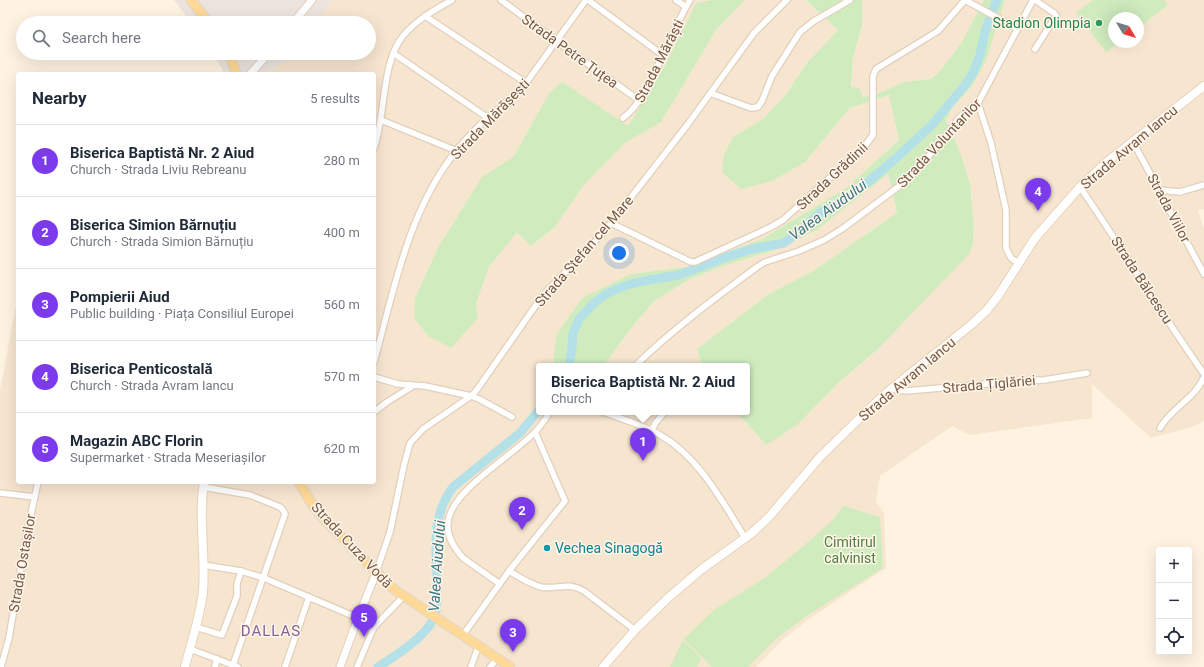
<!DOCTYPE html>
<meta charset="utf-8">
<style>
body{margin:0;font-family:Roboto,sans-serif;background:#f2f2f3;color:#1f2937}
.controls{position:absolute;right:12px;bottom:12px;display:grid;overflow:hidden;border-radius:4px;box-shadow:0 4px 16px #0002}
.controls button{width:36px;height:36px;display:grid;place-items:center;padding:0;border:0;border-bottom:1px solid #e0e1e3;background:#fff;color:#1f2937;font:20px sans-serif}
.compass{position:absolute;left:1108px;top:12px;width:36px;height:36px;border-radius:50%;background:#fff;box-shadow:0 4px 16px #0002;rotate:128deg}
.you{position:absolute;left:619px;top:253px;width:14px;height:14px;margin:-10px;border:3px solid #fff;border-radius:50%;background:#1a73e8;box-shadow:0 0 0 6px #1a73e833}
.badge{display:grid;place-items:center;width:26px;height:26px;border-radius:50%;background:#7c3aed;color:#fff;font-size:13px;font-weight:700}
.pin{position:absolute;translate:-50% -33px;filter:drop-shadow(0 1px 2px #0008)}
.pin::after{content:'';position:absolute;top:21px;width:14px;height:12px;background:inherit;clip-path:polygon(0 0,100% 0,50% 100%)}
.popup{position:absolute;left:536px;top:363px;width:214px;height:52px;box-sizing:border-box;display:grid;place-content:center;border-radius:4px;background:#fff;filter:drop-shadow(0 1px 3px #0005);font-size:13px;white-space:nowrap;color:#747a83}
.popup b{font-size:15px;color:#1f2937}
.popup::after{content:'';position:absolute;left:50%;top:100%;margin-left:-8px;border:8px solid transparent;border-top-color:#fff}
.list{margin:0;padding:0;list-style:none}
h2{display:flex;justify-content:space-between;align-items:center;height:52px;margin:0;padding:0 16px;font-size:17px}
h2 small{font-size:13px;font-weight:400;color:#747a83}
.list li{display:grid;grid-template-columns:26px 1fr auto;gap:12px;align-items:center;box-sizing:border-box;height:72px;padding:0 16px;border-top:1px solid #e0e1e3}
.list b{display:block;font-size:15px;white-space:nowrap}
.list p{margin:0;font-size:13px;white-space:nowrap;color:#747a83}
.list em{font-size:13px;font-style:normal;color:#747a83}
.icon{flex:none;width:22px;height:22px;fill:none;stroke:currentColor;stroke-width:2;stroke-linecap:round;stroke-linejoin:round}
.map{position:relative;flex:none;width:1204px;height:667px;overflow:hidden}
.search{position:absolute;background:#fff;box-shadow:0 4px 16px #0002;left:16px;top:16px;width:360px;height:44px;display:flex;align-items:center;gap:10px;box-sizing:border-box;padding:0 14px;border-radius:22px;color:#747a83;font-size:15px}
.panel{position:absolute;background:#fff;box-shadow:0 4px 16px #0002;left:16px;top:72px;width:360px;height:412px;border-radius:4px}
.map>svg:first-child{display:block}
</style>
<div class="map">
<svg width="1204" height="667" viewBox="0 0 1204 667">
<rect width="100%" height="100%" fill="#fef3e1"/>
<g fill="#f6e5cf" fill-rule="evenodd">
<path d="M332,0H712L696,3L665,65L628,126L550,92L513,157L482,177L439,246L415,298L414,318L428,336L478,318L476,304L489,267L517,231L532,246L554,228L584,185L625,143L661,121L716,30L745,0H806L838,30L806,64L787,93L763,119L733,137L805,162L850,108L890,95L899,140L846,188L762,239L686,267L631,274L553,359L558,366H539V412H737L766,445L877,350L973,244L974,226L970,183L959,149L946,121L951,109L972,86L986,61L1005,0H1204V209L1198,211L1204,229V421L1195,426L1151,438L1092,384V418L969,435L952,426L880,476L876,501L884,514L886,568L809,619L782,640L756,667H0V390L18,295V482H374V74H262L295,56L297,53H369V23H317ZM1114,18H1138V42H1114Z"/>
<polygon points="862,0 984,0 962,42 940,71 931,79 903,82 882,92 863,97 851,88 853,58 862,26"/>
<polygon points="888,174 897,213 813,271 769,294 697,349 702,366 602,366 606,363 631,328 654,301 690,279 723,266 778,249 817,230"/>
</g>
<g fill="#ece4dd">
<polygon points="174,0 332,0 317,23 191,23"/>
<polygon points="212,53 297,53 295,56 262,74 224,74 222,69"/>
</g>
<g fill="#d0ecbf">
<polygon points="712,0 745,0 716,30 661,122 625,143 584,185 554,228 531,246 517,232 489,267 476,304 478,318 451,348 428,336 414,318 415,298 439,246 482,177 513,157 550,92 562,82 628,126 665,65 696,3"/>
<polygon points="806,0 862,0 862,26 853,58 851,87 859,88 863,97 882,92 903,82 931,79 940,71 962,42 984,0 1005,0 986,61 972,86 951,109 946,121 959,149 970,183 974,226 973,244 969,254 877,350 837,384 798,424 766,445 737,412 747,412 747,366 702,366 697,349 769,294 813,271 897,213 888,174 817,230 778,249 723,266 690,279 654,301 631,328 606,363 602,366 558,366 553,360 557,334 582,298 631,274 686,267 762,239 846,188 899,140 889,95 850,108 805,162 772,181 741,189 722,172 724,155 733,137 763,119 787,93 806,64 838,30"/>
<polygon points="1093,0 1164,0 1168,5 1138,28 1138,18 1114,18 1114,42 1120,42 1106,52 1076,13"/>
<polygon points="843,506 880,517 883,568 808,615 778,637 748,667 712,667 684,639 714,610 766,577 794,554 832,521"/>
<polygon points="683,640 701,658 697,667 670,667"/>
</g>
<g fill="none" stroke-linecap="round" stroke-linejoin="round">
<g stroke="#b4e0e8" stroke-width="9">
<polyline points="569,366 572,348 573,333 579,319 593,304 606,294 624,286 643,281 679,275 729,256 752,249 784,243 800,231 820,213 855,193 895,159 932,125 965,85 973,73 980,55 985,31 997,0"/>
<path d="M378,667C394,657 422,639 431,623C433,619 435,615 436,611C442,568 424,526 453,487L520,433L539,410"/>
</g>
<g stroke="#e2cfbc" stroke-width="8">
<g id="minor">
<polyline points="501,0 556,41 640,101"/>
<polyline points="588,0 664,56"/>
<polyline points="676,0 686,7"/>
<polyline points="965,0 1018,29"/>
<polyline points="1035,0 1054,13 1056,16 1035,49"/>
<polyline points="425,16 526,83"/>
<polyline points="393,53 488,118"/>
<polyline points="710,93 751,108 758,107 762,101 772,76 800,32 814,21 850,0"/>
<polyline points="978,103 991,143 1006,210 1006,248 1011,258 1018,263"/>
<path d="M623,118C636,108 643,95 650,81C664,54 675,26 690,0"/>
<polyline points="381,120 457,151"/>
<polyline points="1133,142 1204,274"/>
<path d="M374,148C386,114 381,63 403,36C416,20 434,10 452,0"/>
<path d="M1080,187C1122,248 1161,313 1204,374"/>
<polyline points="1159,190 1180,192 1204,185"/>
<polyline points="611,223 691,262 695,262 771,227 783,220 864,147 873,135 873,76 876,69 938,31 965,0"/>
<path d="M374,362C394,290 408,211 456,151C466,139 478,126 490,116C502,105 515,96 526,83L586,0"/>
<path d="M635,366C673,329 715,298 757,267L765,262L799,251L824,240L842,229L898,187L918,168L942,141L958,119L966,111L978,103L1033,0"/>
<polyline points="374,377 398,384 425,386 471,396 479,399 512,417"/>
<polyline points="891,389 906,391 1021,381 1044,380 1087,373"/>
<polyline points="374,412 387,402 413,386"/>
<path d="M603,412C622,419 643,425 660,435C698,456 723,502 745,538"/>
<path d="M1160,428C1171,408 1195,399 1204,377"/>
<polyline points="652,430 656,422 665,412"/>
<polyline points="203,487 250,495 280,507 283,510 285,514 233,665"/>
<polyline points="0,493 35,497"/>
<polyline points="203,565 241,571 264,578 358,618"/>
<path d="M509,571C519,577 529,584 541,587C558,590 567,581 584,591L635,630"/>
<polyline points="376,573 390,532 404,465 410,443 423,429 471,396 476,391 543,295 590,247 611,223 688,124 754,33 787,0"/>
<path d="M500,584L463,558C454,548 446,536 448,522C452,489 513,456 536,431C541,426 546,418 550,412"/>
<polyline points="196,627 222,635 237,596 237,584 241,571"/>
<polyline points="463,635 509,571 565,501 535,432"/>
<polyline points="190,649 238,667"/>
<polyline points="1,667 9,638 27,532 38,482"/>
<polyline points="215,667 217,659"/>
<polyline points="285,667 309,597"/>
<polyline points="357,667 374,627 404,596"/>
<polyline points="471,667 479,645"/>
<polyline points="490,667 498,658"/>
</g>
</g>
<g stroke="#e2cfbc" stroke-width="9">
<g id="tertiary">
<polyline points="293,23 312,0"/>
<polyline points="250,74 269,53"/>
<polyline points="340,667 358,618 376,573"/>
</g>
</g>
<g stroke="#ead2bc" stroke-width="10">
<g id="secondary">
<path d="M185,667C191,643 200,617 203,592C206,556 198,519 204,482"/>
<polyline points="603,667 635,630 669,597 702,569 752,533 769,517 820,457 869,409 891,389 971,325 987,310 998,296 1035,238 1080,187 1107,162 1204,86"/>
</g>
</g>
<g stroke="#ded7d3" stroke-width="11">
<g id="primary">
<polyline points="191,0 209,23"/>
<polyline points="228,53 233,64 236,74"/>
<polyline points="299,482 312,504 324,519 387,583 395,590 510,667"/>
</g>
</g>
<use href="#minor" stroke="#fff" stroke-width="5.5"/>
<use href="#tertiary" stroke="#fff" stroke-width="7"/>
<use href="#secondary" stroke="#fff" stroke-width="8"/>
<use href="#primary" stroke="#ffd997" stroke-width="9"/>
</g>
<circle fill="#2e9e5b" stroke="#fff6e9" stroke-width="1.5" cx="1099" cy="23" r="4"/>
<circle fill="#0f9aa8" stroke="#fff6e9" stroke-width="1.5" cx="547" cy="548" r="4"/>
<g text-anchor="middle" stroke-width="3" stroke-linejoin="round" paint-order="stroke">
<g font-size="14" fill="#27864d" stroke="#fff6e9" text-anchor="end">
<text x="1091" y="28">Stadion Olimpia</text>
</g>
<g font-size="14" fill="#765846" stroke="#fff6e9">
<text transform="translate(570 51) rotate(36)" y="5">Strada Petre Țuțea</text>
<text transform="translate(659 61) rotate(-63)" y="5">Strada Mărăști</text>
<text transform="translate(490 119) rotate(-46)" y="5">Strada Mărășești</text>
<text transform="translate(939 143) rotate(-47)" y="5">Strada Voluntarilor</text>
<text transform="translate(1129 147) rotate(-40)" y="5">Strada Avram Iancu</text>
<text transform="translate(832 176) rotate(-43)" y="5">Strada Grădinii</text>
<text transform="translate(1169 208) rotate(62)" y="5">Strada Viilor</text>
<text transform="translate(584 251) rotate(-49)" y="5">Strada Ștefan cel Mare</text>
<text transform="translate(1142 280) rotate(57)" y="5">Strada Bălcescu</text>
<text transform="translate(907 379) rotate(-40)" y="5">Strada Avram Iancu</text>
<text transform="translate(989 384) rotate(-5)" y="5">Strada Țiglăriei</text>
<text transform="translate(352 545) rotate(47)" y="5">Strada Cuza Vodă</text>
<text transform="translate(22 563) rotate(-80)" y="5">Strada Ostașilor</text>
</g>
<g font-size="14" fill="#4f7d3d" stroke="#fff6e9">
<text x="850" y="547">Cimitirul<tspan x="850" dy="16">calvinist</tspan></text>
</g>
<g font-size="14" fill="#0d838f" stroke="#fff6e9" text-anchor="start">
<text x="555" y="553">Vechea Sinagogă</text>
</g>
<g font-size="15" font-style="italic" fill="#3b7784" stroke="#fff6e9">
<text transform="translate(828 210) rotate(-36)" y="5">Valea Aiudului</text>
<text transform="translate(437 566) rotate(-86)" y="5">Valea Aiudului</text>
</g>
<g font-size="15" letter-spacing="1" fill="#88619a" stroke="#fff6e9">
<text x="271" y="636">DALLAS</text>
</g>
</g>
</svg>
<div class="controls">
<button>+</button>
<button>−</button>
<button><svg class="icon" aria-label="locate" viewBox="0 0 24 24"><circle cx="12" cy="12" r="6"/><path d="M12 2v4M12 18v4M2 12h4M18 12h4"/></svg></button>
</div>
<svg class="compass" viewBox="-18 -18 36 36"><path d="M0-13l5 13h-10z" fill="#e53935"/><path d="M0 13l5-13h-10z" fill="#747a83"/></svg>
<div class="you"></div>
<div class="pin badge" style="left:643px;top:461px">1</div>
<div class="popup"><b>Biserica Baptistă Nr. 2 Aiud</b>Church</div>
<div class="pin badge" style="left:522px;top:530px">2</div>
<div class="pin badge" style="left:513px;top:652px">3</div>
<div class="pin badge" style="left:1038px;top:211px">4</div>
<div class="pin badge" style="left:364px;top:637px">5</div>
<div class="search"><svg class="icon" aria-label="search" viewBox="0 0 24 24"><circle cx="10" cy="10" r="6"/><path d="M15 15l6 6"/></svg>Search here</div>
<section class="panel">
<h2>Nearby<small>5 results</small></h2>
<ul class="list">
<li><span class="badge">1</span><div><b>Biserica Baptistă Nr. 2 Aiud</b><p>Church · Strada Liviu Rebreanu</p></div><em>280 m</em></li>
<li><span class="badge">2</span><div><b>Biserica Simion Bărnuțiu</b><p>Church · Strada Simion Bărnuțiu</p></div><em>400 m</em></li>
<li><span class="badge">3</span><div><b>Pompierii Aiud</b><p>Public building · Piața Consiliul Europei</p></div><em>560 m</em></li>
<li><span class="badge">4</span><div><b>Biserica Penticostală</b><p>Church · Strada Avram Iancu</p></div><em>570 m</em></li>
<li><span class="badge">5</span><div><b>Magazin ABC Florin</b><p>Supermarket · Strada Meseriașilor</p></div><em>620 m</em></li>
</ul>
</section>
</div>
